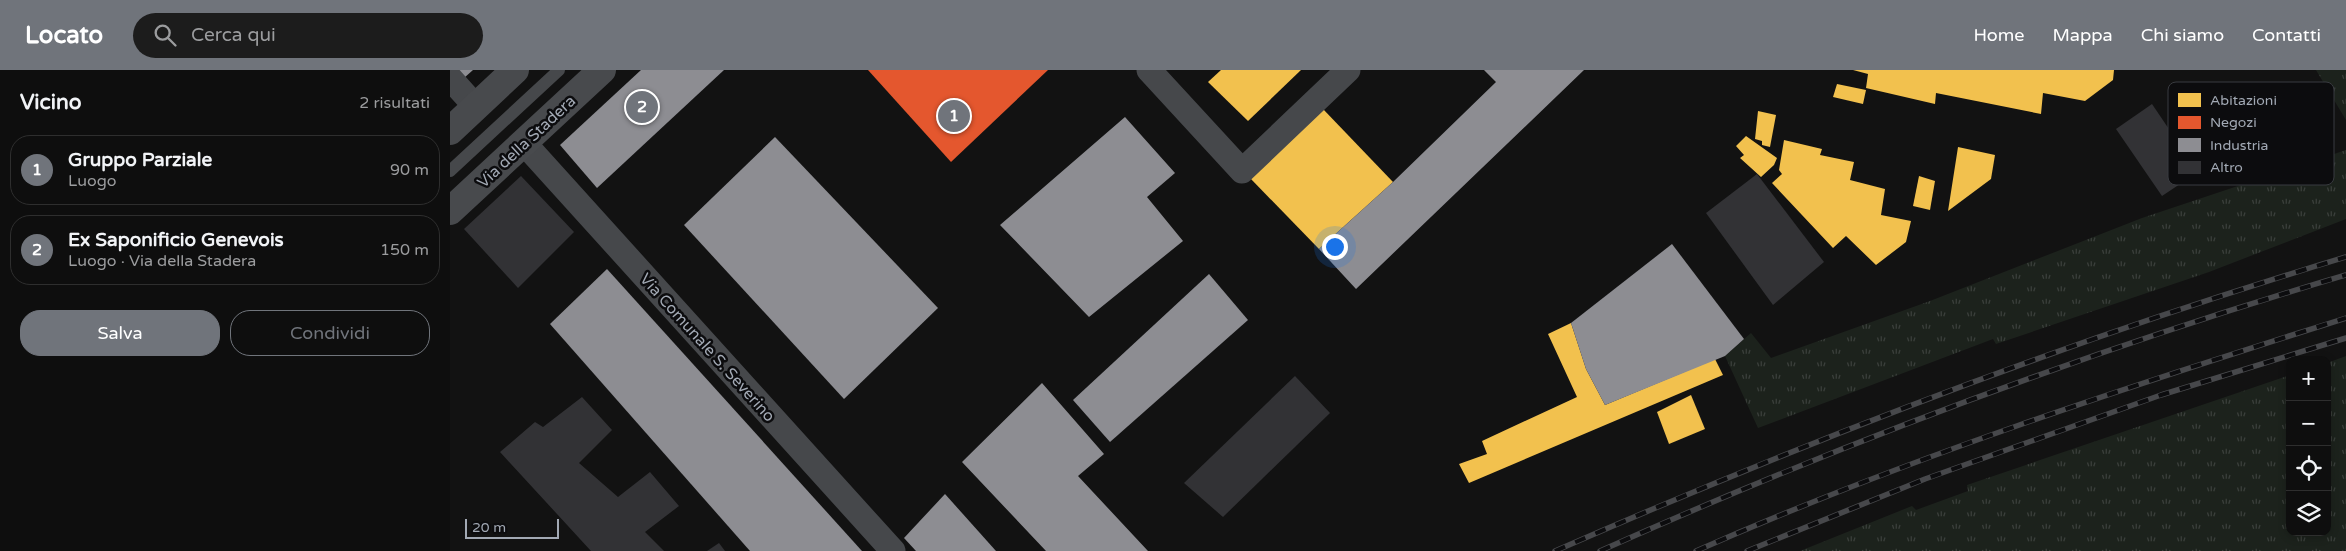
<!DOCTYPE html>
<html lang="it">
<meta charset="utf-8">
<style>
body{margin:0;font-family:"Varela Round",sans-serif;background:#1c1c1c;color:#f1f3f6}
.controls{position:absolute;right:15px;bottom:15px;display:grid;overflow:hidden;border-radius:10px;box-shadow:0 2px 8px #0003}
.controls button{width:45px;height:45px;display:grid;place-items:center;padding:0;border:0;border-bottom:1px solid #2e2e2e;background:#0e0e0e;color:#f1f3f6;font:25px sans-serif}
.scale{position:absolute;left:15px;bottom:12px;width:94px;box-sizing:border-box;padding-left:5px;border:2px solid #a2a9b4;border-top:0;font-size:14px;line-height:18px;white-space:nowrap;color:#a2a9b4;-webkit-text-stroke:4px #0c0c0e;paint-order:stroke}
.you{position:absolute;left:884px;top:176px;width:18px;height:18px;margin:-12px;border:4px solid #fff;border-radius:50%;background:#1a73e8;box-shadow:0 0 0 8px #1a73e833}
.badge{display:grid;place-items:center;width:32px;height:32px;border-radius:50%;background:#70747b;color:#fff;font-size:16px;font-weight:700}
.pin{position:absolute;translate:-50% -50%;border:2px solid #fff;box-shadow:0 1px 5px #0006}
.list{margin:0;padding:0;list-style:none}
h2{display:flex;justify-content:space-between;align-items:center;height:65px;margin:0;padding:0 20px;font-size:21px}
h2 small{font-size:16px;font-weight:400;color:#9b9c9e}
.list li{display:grid;grid-template-columns:32px 1fr auto;gap:15px;align-items:center;box-sizing:border-box;height:70px;margin:0 10px 10px;padding:0 10px;border:1px solid #2e2e2e;border-radius:20px}
.list b{display:block;font-size:19px;white-space:nowrap}
.list p{margin:0;font-size:16px;white-space:nowrap;color:#9b9c9e}
.list em{font-size:16px;font-style:normal;color:#9b9c9e}
.actions{display:flex;gap:10px;padding:15px 20px}
.actions a{flex:1;padding:11px 0;border:1px solid #70747b;border-radius:20px;text-align:center;font-size:18px;color:#70747b}
.actions .main{background:#70747b;color:#fff}
.icon{flex:none;width:28px;height:28px;fill:none;stroke:currentColor;stroke-width:2;stroke-linecap:round;stroke-linejoin:round}
.map{position:relative;flex:none;width:1896px;height:481px;overflow:hidden}
header{display:flex;align-items:center;gap:30px;box-sizing:border-box;height:70px;padding:0 25px;background:#70747b;color:#fff}
header strong{font-size:24px}
nav{display:flex;gap:28px;margin-inline-start:auto;font-size:18px}
.search{width:350px;height:45px;background:#1c1c1c;display:flex;align-items:center;gap:12px;box-sizing:border-box;padding:0 18px;border-radius:28px;color:#9b9c9e;font-size:19px}
main{display:flex}
aside{flex:1;background:#0e0e0e}
.map>svg:first-child{display:block}
</style>
<header>
<strong>Locato</strong>
<div class="search"><svg class="icon" aria-label="search" viewBox="0 0 24 24"><circle cx="10" cy="10" r="6"/><path d="M15 15l6 6"/></svg>Cerca qui</div>
<nav><a>Home</a><a>Mappa</a><a>Chi siamo</a><a>Contatti</a></nav>
</header>
<main>
<aside>
<h2>Vicino<small>2 risultati</small></h2>
<ul class="list">
<li><span class="badge">1</span><div><b>Gruppo Parziale</b><p>Luogo</p></div><em>90 m</em></li>
<li><span class="badge">2</span><div><b>Ex Saponificio Genevois</b><p>Luogo · Via della Stadera</p></div><em>150 m</em></li>
</ul>
<div class="actions"><a class="main">Salva</a><a>Condividi</a></div>
</aside>
<div class="map">
<svg width="1896" height="481" viewBox="0 0 1896 481">
<defs>
<pattern id="grass-tufts" width="24" height="20" patternUnits="userSpaceOnUse" patternTransform="scale(1.25)"><rect width="24" height="20" fill="#1c221c"/><path d="M3 7l-1-3M5 7V3M7 7l1-3M15 17l-1-3M17 17v-4M19 17l1-3" fill="none" stroke="#3a3f3b"/></pattern>
</defs>
<rect width="100%" height="100%" fill="#121212"/>
<g fill="url(#grass-tufts)">
<polygon points="1866,0 1896,0 1896,50"/>
<polygon points="1896,80 1896,149 1759,202 1546,274 1543,269 1308,358 1275,286 1301,263 1321,288 1480,231 1692,148"/>
<polygon points="1896,286 1896,481 1350,481 1462,436 1466,440 1518,421 1517,415 1840,305 1840,462 1877,462 1877,293"/>
</g>
<g fill="#f2c14e">
<polygon points="771,0 851,0 798,51 758,12"/>
<polygon points="1403,0 1664,0 1663,10 1635,31 1593,23 1591,44 1486,23 1485,34 1416,18 1418,4"/>
<polygon points="1387,14 1416,20 1413,34 1383,27"/>
<polygon points="873,39 943,112 869,179 800,108"/>
<polygon points="1308,41 1326,45 1320,77 1312,75 1312,71 1305,69"/>
<polygon points="1296,66 1327,88 1324,95 1311,107 1290,88 1294,85 1286,76"/>
<polygon points="1334,70 1372,79 1370,85 1404,92 1400,110 1435,119 1431,145 1461,151 1456,172 1426,195 1396,166 1383,178 1322,113 1332,104 1329,100"/>
<polygon points="1508,77 1545,85 1541,109 1498,141"/>
<polygon points="1469,106 1485,111 1480,140 1463,136"/>
<polygon points="1121,253 1136,299 1155,335 1265,289 1273,305 1019,413 1009,394 1037,384 1032,371 1127,327 1098,264"/>
<polygon points="1241,325 1255,359 1219,374 1207,342"/>
</g>
<polygon fill="#e4572e" points="418,0 598,0 501,92"/>
<g fill="#8d8d92">
<polygon points="8,0 23,0 14,8"/>
<polygon points="191,0 274,0 147,118 110,75"/>
<polygon points="1034,0 1134,0 906,219 869,179 943,112 1046,12"/>
<polygon points="675,47 725,103 697,127 733,171 639,247 550,155"/>
<polygon points="325,67 488,238 394,329 234,155"/>
<polygon points="1222,174 1294,269 1275,286 1155,335 1136,299 1121,253"/>
<polygon points="157,199 412,481 300,481 100,254"/>
<polygon points="759,204 798,250 660,372 623,330"/>
<polygon points="592,313 654,384 628,406 698,481 596,481 512,392"/>
<polygon points="495,424 546,481 466,481 454,468"/>
</g>
<g fill="#323235">
<polygon points="1702,34 1748,102 1712,126 1666,59"/>
<polygon points="1307,104 1374,192 1323,235 1256,143"/>
<polygon points="71,106 124,162 68,218 14,159"/>
<polygon points="845,306 880,343 773,447 734,413"/>
<polygon points="132,327 162,360 129,393 168,427 200,402 229,436 195,462 214,481 141,481 50,382 85,352 93,357"/>
<polygon points="269,473 275,481 257,481"/>
</g>
<g fill="none" stroke-linecap="round" stroke-linejoin="round">
<polyline stroke="#46484b" stroke-width="12" points="0,101 109,0"/>
<g stroke="#46484b" stroke-width="25">
<polyline points="699,0 792,101 898,0"/>
<polyline points="0,8 26,37"/>
<polyline points="74,73 443,481"/>
</g>
<g stroke="#484a4d" stroke-width="28">
<polyline points="0,61 65,0"/>
<polyline points="0,141 152,0"/>
</g>
<g stroke="#47484b" stroke-width="5.5">
<g id="rail">
<path d="M1105,481C1364,368 1626,268 1896,187"/>
<path d="M1150,481C1392,373 1642,280 1896,205"/>
<path d="M1246,481C1457,388 1677,317 1896,248"/>
<polyline points="1297,481 1475,409 1711,325 1896,268"/>
</g>
</g>
<use href="#rail" stroke="#0c0c0e" stroke-width="4" stroke-dasharray="11" stroke-linecap="butt"/>
</g>
<g text-anchor="middle" stroke-width="5" stroke-linejoin="round" paint-order="stroke">
<g font-size="16" fill="#a2a9b4" stroke="#0c0c0e">
<text transform="translate(76 71) rotate(-43)" y="6">Via della Stadera</text>
<text transform="translate(258 277) rotate(48)" y="6">Via Comunale S. Severino</text>
</g>
</g>
<rect x="1718" y="12" width="166" height="103" rx="8" fill="#0c0c0e" stroke="#393b40" stroke-width="1"/>
<rect x="1728" y="23" width="23" height="14" fill="#f2c14e"/>
<rect x="1728" y="46" width="23" height="13" fill="#e4572e"/>
<rect x="1728" y="68" width="23" height="14" fill="#8d8d92"/>
<rect x="1728" y="91" width="23" height="13" fill="#323235"/>
<g font-size="14" fill="#a2a9b4">
<text x="1760" y="35">Abitazioni</text>
<text x="1760" y="57">Negozi</text>
<text x="1760" y="80">Industria</text>
<text x="1760" y="102">Altro</text>
</g>
</svg>
<div class="controls">
<button>+</button>
<button>−</button>
<button><svg class="icon" aria-label="locate" viewBox="0 0 24 24"><circle cx="12" cy="12" r="6"/><path d="M12 2v4M12 18v4M2 12h4M18 12h4"/></svg></button>
<button><svg class="icon" aria-label="layers" viewBox="0 0 24 24"><path d="M12 4l9 5-9 5-9-5zM3 14l9 5 9-5"/></svg></button>
</div>
<div class="scale">20 m</div>
<div class="you"></div>
<div class="pin badge" style="left:504px;top:46px">1</div>
<div class="pin badge" style="left:192px;top:37px">2</div>
</div>
</main>
